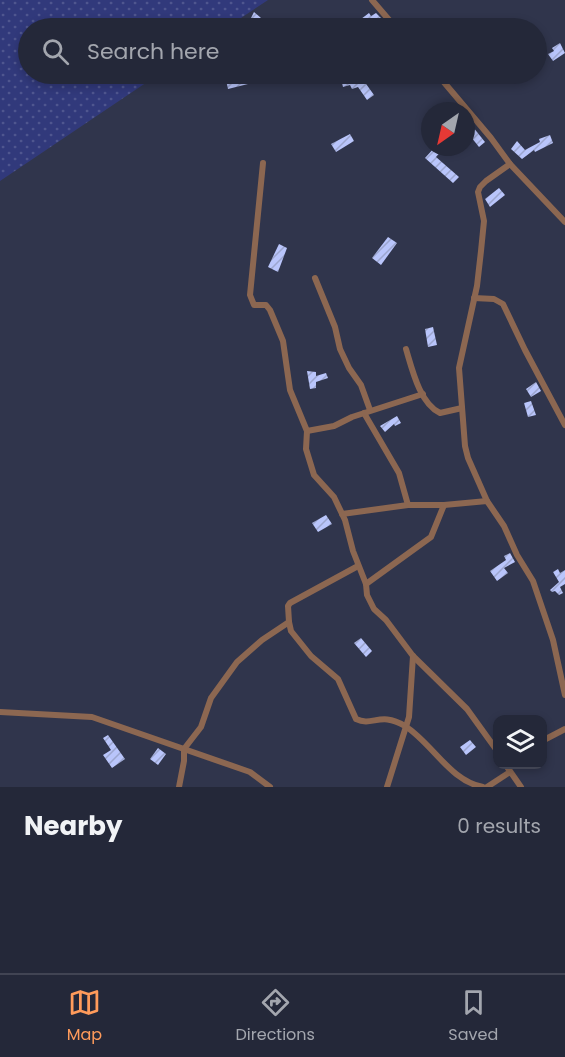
<!DOCTYPE html>
<style>
body{margin:0;font-family:Poppins,sans-serif;background:#303444;color:#f1f3f6}
.controls{position:absolute;right:18px;bottom:18px;display:grid;overflow:hidden;border-radius:12px;box-shadow:0 3px 9px #0003}
.controls button{width:54px;height:54px;display:grid;place-items:center;padding:0;border:0;border-bottom:2px solid #414453;background:#242839;color:#f1f3f6;font:30px sans-serif}
.compass{position:absolute;left:421px;top:102px;width:54px;height:54px;border-radius:50%;background:#242839;box-shadow:0 3px 9px #0003;rotate:214deg}
.list{margin:0;padding:0;list-style:none}
h2{display:flex;justify-content:space-between;align-items:center;height:78px;margin:0;padding:0 24px;font-size:26px}
h2 small{font-size:20px;font-weight:400;color:#a3a6ae}
.icon{flex:none;width:33px;height:33px;fill:none;stroke:currentColor;stroke-width:2;stroke-linecap:round;stroke-linejoin:round}
.map{position:relative;flex:none;width:565px;height:787px;overflow:hidden}
.search{position:absolute;background:#242839;box-shadow:0 3px 9px #0003;left:18px;right:18px;top:18px;height:66px;display:flex;align-items:center;gap:15px;box-sizing:border-box;padding:0 21px;border-radius:33px;color:#a3a6ae;font-size:22px}
.sheet{height:186px;background:#242839}
nav{display:flex;justify-content:space-around;align-items:center;box-sizing:border-box;height:84px;border-top:2px solid #414453;background:#242839;font-size:16px;color:#a3a6ae}
nav a{display:grid;justify-items:center;gap:3px}
nav .on{color:#ff9b5b}
.map>svg:first-child{display:block}
</style>
<div class="map">
<svg width="565" height="787" viewBox="0 0 565 787">
<defs>
<pattern id="grass-dots" width="8" height="8" patternUnits="userSpaceOnUse" patternTransform="scale(1.5)"><rect width="8" height="8" fill="#31397b"/><path d="M2 2h.1M6 6h.1" fill="none" stroke="#4f568f" stroke-width="1.8" stroke-linecap="round"/></pattern>
<pattern id="building-hatch" width="6" height="6" patternUnits="userSpaceOnUse" patternTransform="scale(1.5)"><rect width="6" height="6" fill="#b9c5fb"/><path d="M-1 1l2-2M0 6l6-6M5 7l2-2" fill="none" stroke="#9ca6cf"/></pattern>
</defs>
<rect width="100%" height="100%" fill="#30354c"/>
<polygon fill="url(#grass-dots)" points="0,0 268,0 226,28 28,28 28,74 159,74 0,181"/>
<g fill="url(#building-hatch)">
<polygon points="254,12 267,23 270,28 263,28 258,21 255,24 250,20"/>
<polygon points="369,13 371,16 376,13 381,18 378,21 388,28 362,28 357,22"/>
<polygon points="560,43 565,53 553,61 548,54 554,51 552,48"/>
<polygon points="352,74 379,74 364,81 374,95 367,100 358,87 352,89 350,85 343,87 341,79 352,75"/>
<polygon points="246,76 248,84 228,89 226,80"/>
<polygon points="473,127 485,142 479,147 467,132"/>
<polygon points="350,134 354,141 336,152 331,144"/>
<polygon points="550,135 553,143 535,152 534,150 522,159 511,149 517,141 525,150 540,142 539,139"/>
<polygon points="435,147 445,147 436,157 459,177 453,183 425,158"/>
<polygon points="499,188 505,195 490,207 485,199"/>
<polygon points="388,237 397,243 381,265 372,258"/>
<polygon points="279,244 287,248 278,272 268,267"/>
<polygon points="433,327 437,345 428,347 425,329"/>
<polygon points="307,371 316,372 316,376 326,373 328,378 316,382 316,388 310,389"/>
<polygon points="536,382 541,391 531,397 526,389"/>
<polygon points="531,401 536,415 528,417 524,403"/>
<polygon points="397,416 401,423 395,426 394,424 385,432 380,426"/>
<polygon points="326,515 332,524 318,532 312,523"/>
<polygon points="510,553 515,562 504,568 508,573 497,581 490,571 506,560 504,556"/>
<polygon points="558,569 560,573 565,570 565,584 560,587 563,593 559,595 555,591 552,592 550,590 559,582 553,572"/>
<polygon points="361,638 372,651 366,657 354,643"/>
<polygon points="108,735 125,759 112,768 103,755 111,750 103,738"/>
<polygon points="470,740 476,747 466,755 460,747"/>
<polygon points="158,748 166,754 158,765 150,759"/>
</g>
<g fill="none" stroke-linecap="round" stroke-linejoin="round">
<g stroke="#8c6751" stroke-width="6">
<polyline points="372,0 396,28"/>
<polyline points="437,74 491,138 510,164 565,222"/>
<polyline points="263,163 250,295 254,305 266,305 270,310 283,341 290,390 307,431 306,449 314,475 334,497 345,520 353,551 366,584 367,595 374,609 386,620 413,656 467,709 498,752"/>
<polyline points="315,278 335,327 340,349 349,368 361,385 370,410"/>
<polyline points="474,298 494,299 503,304 525,350 565,425"/>
<path d="M406,349C412,369 420,404 440,413L462,408"/>
<polyline points="364,413 399,473 408,505"/>
<polyline points="307,431 334,426 352,417 423,394"/>
<polyline points="487,501 468,458 465,446 459,368 477,286 481,251 484,221 478,192 480,187 486,181 510,164"/>
<polyline points="342,514 408,505 444,505 487,501 504,526 517,555 533,581 553,640 565,695"/>
<polyline points="366,584 431,537 444,505"/>
<path d="M289,622L291,631L311,656L338,679L356,719C373,727 380,711 405,726C432,743 450,781 483,787"/>
<polyline points="0,712 92,717 250,772 270,787"/>
<polyline points="542,741 565,729"/>
<polyline points="505,764 521,787"/>
<polyline points="179,787 184,761 184,749 201,727 211,698 237,662 262,640 289,622 288,606 290,603 358,566"/>
<polyline points="387,787 409,717 413,656"/>
<polyline points="487,787 510,772"/>
</g>
</g>
</svg>
<div class="controls">
<button><svg class="icon" aria-label="layers" viewBox="0 0 24 24"><path d="M12 4l9 5-9 5-9-5zM3 14l9 5 9-5"/></svg></button>
</div>
<svg class="compass" viewBox="-18 -18 36 36"><path d="M0-13l5 13h-10z" fill="#e53935"/><path d="M0 13l5-13h-10z" fill="#a3a6ae"/></svg>
<div class="search"><svg class="icon" aria-label="search" viewBox="0 0 24 24"><circle cx="10" cy="10" r="6"/><path d="M15 15l6 6"/></svg>Search here</div>
</div>
<section class="sheet">
<h2>Nearby<small>0 results</small></h2>
<ul class="list">
</ul>
</section>
<nav>
<a class="on"><svg class="icon" aria-label="map" viewBox="0 0 24 24"><path d="M3 6l6-2 6 2 6-2v14l-6 2-6-2-6 2zM9 4v14M15 6v14"/></svg>Map</a>
<a><svg class="icon" aria-label="directions" viewBox="0 0 24 24"><path d="M12 3l9 9-9 9-9-9zM9 14v-3h6M13 9l2 2-2 2"/></svg>Directions</a>
<a><svg class="icon" aria-label="saved" viewBox="0 0 24 24"><path d="M7 4h10v16l-5-4-5 4z"/></svg>Saved</a>
</nav>
